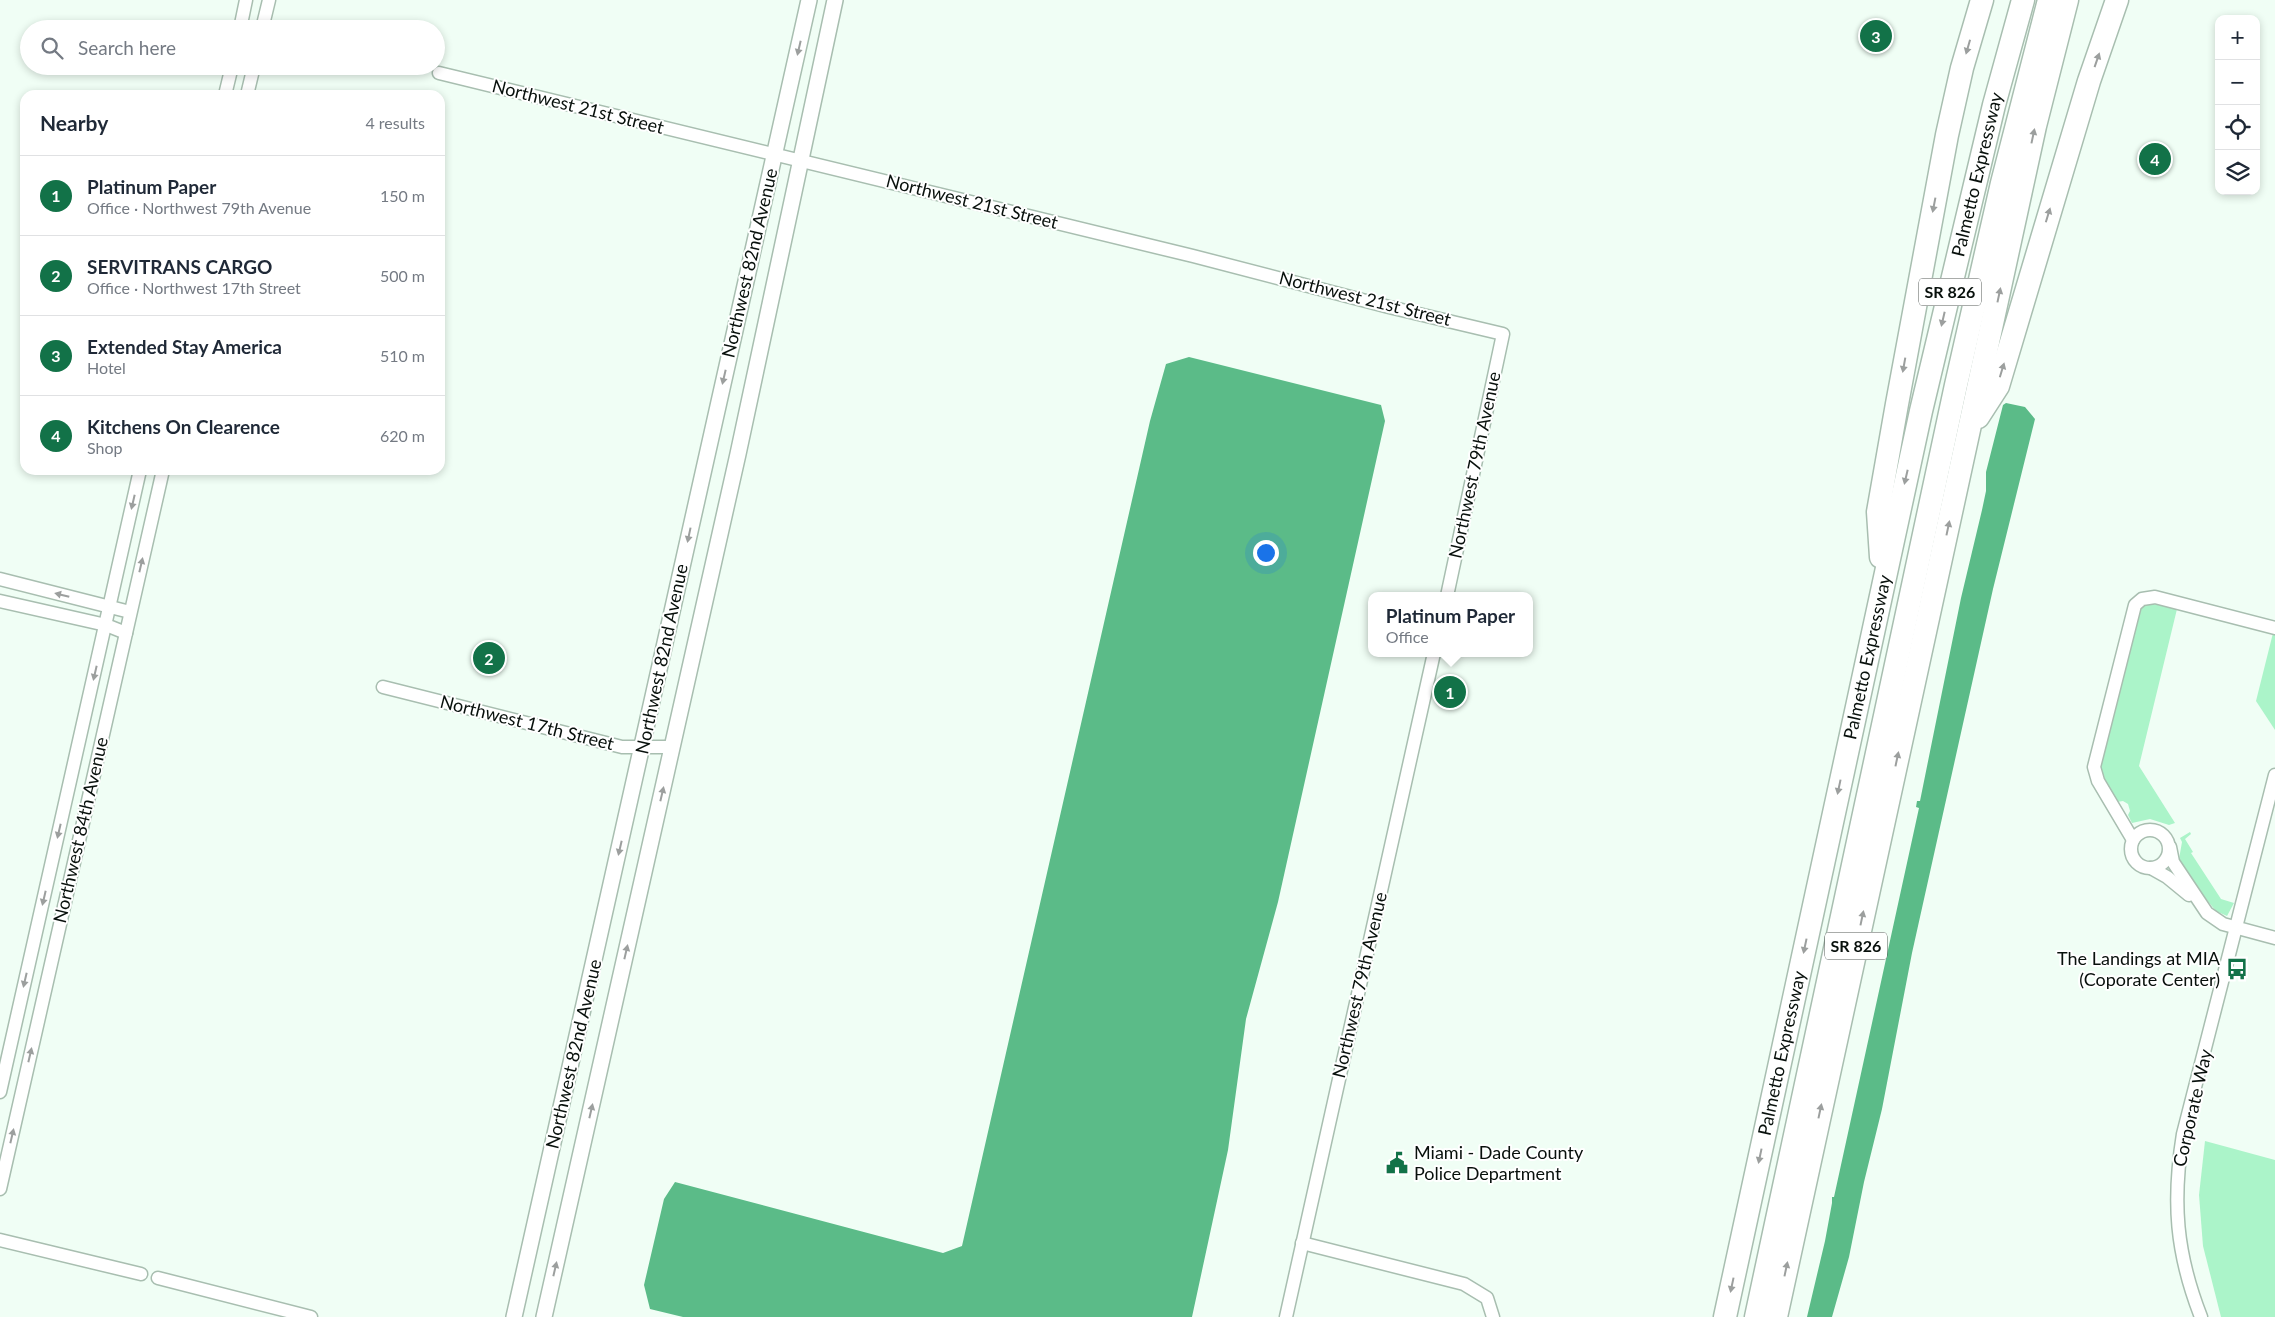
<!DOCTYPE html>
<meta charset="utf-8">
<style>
body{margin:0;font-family:Lato,sans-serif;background:#f2f2f3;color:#1f2937}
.controls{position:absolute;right:15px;top:15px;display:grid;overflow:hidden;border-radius:10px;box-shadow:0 2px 8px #0003}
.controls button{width:45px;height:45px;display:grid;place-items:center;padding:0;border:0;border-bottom:1px solid #e0e1e3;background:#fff;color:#1f2937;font:25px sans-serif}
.you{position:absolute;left:1265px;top:552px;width:18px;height:18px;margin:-12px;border:4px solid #fff;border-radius:50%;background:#1a73e8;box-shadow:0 0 0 8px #1a73e833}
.badge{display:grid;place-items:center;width:32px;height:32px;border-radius:50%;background:#127248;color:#fff;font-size:16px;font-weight:700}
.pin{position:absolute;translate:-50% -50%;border:2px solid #fff;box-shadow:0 1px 5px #0006}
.popup{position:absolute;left:1368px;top:592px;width:165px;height:65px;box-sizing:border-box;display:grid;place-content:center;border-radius:10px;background:#fff;filter:drop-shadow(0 1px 4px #0005);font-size:16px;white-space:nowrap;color:#747a83}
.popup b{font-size:19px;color:#1f2937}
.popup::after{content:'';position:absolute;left:50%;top:100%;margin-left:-10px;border:10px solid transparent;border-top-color:#fff}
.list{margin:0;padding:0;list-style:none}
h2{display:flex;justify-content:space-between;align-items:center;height:65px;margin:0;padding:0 20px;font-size:21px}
h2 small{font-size:16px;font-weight:400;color:#747a83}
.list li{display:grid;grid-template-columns:32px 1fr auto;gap:15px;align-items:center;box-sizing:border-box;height:80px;padding:0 20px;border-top:1px solid #e0e1e3}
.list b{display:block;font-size:19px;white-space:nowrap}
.list p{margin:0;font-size:16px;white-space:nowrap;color:#747a83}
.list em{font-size:16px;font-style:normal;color:#747a83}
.icon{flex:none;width:28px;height:28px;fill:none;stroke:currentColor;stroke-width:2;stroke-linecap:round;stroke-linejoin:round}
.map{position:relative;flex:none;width:2275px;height:1317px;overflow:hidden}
.search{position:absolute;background:#fff;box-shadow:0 2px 8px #0003;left:20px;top:20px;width:425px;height:55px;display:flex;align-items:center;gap:12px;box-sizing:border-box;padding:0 18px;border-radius:28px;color:#747a83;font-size:19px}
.panel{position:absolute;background:#fff;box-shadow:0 2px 8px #0003;left:20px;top:90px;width:425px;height:385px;border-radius:15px}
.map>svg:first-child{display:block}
</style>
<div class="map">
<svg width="2275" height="1317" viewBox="0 0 2275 1317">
<rect width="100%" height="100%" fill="#f0fef5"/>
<g fill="#abf4c9">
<polygon points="2153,604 2177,609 2139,766 2175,823 2169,825 2150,819 2132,823 2128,815 2130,811 2128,804 2123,801 2117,802 2101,776 2100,769 2139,610 2143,606"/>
<polygon points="2273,633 2275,633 2275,730 2256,701"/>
<polygon points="2190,832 2191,834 2185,839 2193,852 2191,853 2221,899 2234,903 2227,916 2216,911 2180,868 2179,859 2182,842 2180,838"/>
<polygon points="2205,1141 2275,1160 2275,1317 2221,1317 2203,1246 2199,1195"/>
</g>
<g fill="#5bbb88">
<polygon points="1189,357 1381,405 1385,421 1278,902 1246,1019 1228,1150 1192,1317 683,1317 650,1309 644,1285 664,1199 675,1182 943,1253 962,1246 1150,421 1166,364"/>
<polygon points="2006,403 2025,407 2035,419 1993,589 1912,953 1882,1109 1864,1182 1849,1257 1832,1317 1807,1317 1825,1241 1832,1203 1832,1197 1834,1197 1919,808 1916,807 1917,801 1920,801 1961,598 1982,510 1986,491 1986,472 2003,405"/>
</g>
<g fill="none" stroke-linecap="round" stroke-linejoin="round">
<g stroke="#a8beb0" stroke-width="15">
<g id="minor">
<polyline points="240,29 246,0"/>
<polyline points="262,29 269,0"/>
<polyline points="439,73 1193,256 1389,307 1503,334 1447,596"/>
<polyline points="225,95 232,66"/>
<polyline points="247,95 254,66"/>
<polyline points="0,579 130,612"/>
<polyline points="0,601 106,625 126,633"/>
<polyline points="383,687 622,747 673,747"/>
<circle cx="2150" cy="849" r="19"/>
<polyline points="2133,840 2098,781 2094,767 2135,605 2142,599 2155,597 2275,628"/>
<polyline points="2170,847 2173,862 2207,913 2223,924 2275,938"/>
<polyline points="2151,868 2167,877 2189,895"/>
<polyline points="0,1092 140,470"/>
<polyline points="0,1189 163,470"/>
<polyline points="0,1240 141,1274"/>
<polyline points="1302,1243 1464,1284 1487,1298 1493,1317"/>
<polyline points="158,1278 311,1317"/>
<polyline points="1286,1317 1434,653"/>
<path d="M2201,1317C2176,1253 2172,1202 2183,1134L2275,775"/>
</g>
</g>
<g stroke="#a8beb0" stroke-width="18">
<g id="tertiary">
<polyline points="514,1317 809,0"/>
<polyline points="544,1317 738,454 835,0"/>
</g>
</g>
<g stroke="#a8beb0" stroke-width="25">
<g id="motorway">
<polyline points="1978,417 1998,386 2089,81 2117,0"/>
<polyline points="1881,557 1878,512 1897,404 1947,135 1962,68 1982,0"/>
<path id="s1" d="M1725,1317L1921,411L1994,105L2023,0"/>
<polyline points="1756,1317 1956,385 2002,183 2049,0"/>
<polyline points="1776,1317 2035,126 2067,0"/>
</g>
</g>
<use href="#minor" stroke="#fff" stroke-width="12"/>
<use href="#tertiary" stroke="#fff" stroke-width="15"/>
<use href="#motorway" stroke="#fff" stroke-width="22"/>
</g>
<defs><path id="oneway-solid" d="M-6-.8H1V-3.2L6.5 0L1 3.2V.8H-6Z" transform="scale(1.25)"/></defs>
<g fill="#9c9f9e">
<use href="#oneway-solid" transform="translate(1968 47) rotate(106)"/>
<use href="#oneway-solid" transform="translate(799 48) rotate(103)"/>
<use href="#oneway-solid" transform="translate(2097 60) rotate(-71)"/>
<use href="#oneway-solid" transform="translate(2033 136) rotate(-78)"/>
<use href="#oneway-solid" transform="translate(1934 205) rotate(101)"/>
<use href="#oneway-solid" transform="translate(2048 215) rotate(-73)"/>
<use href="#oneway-solid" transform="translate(1999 295) rotate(-78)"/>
<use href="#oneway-solid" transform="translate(1943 319) rotate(103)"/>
<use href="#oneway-solid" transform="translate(1904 365) rotate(100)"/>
<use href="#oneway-solid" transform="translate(2002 370) rotate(-73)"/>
<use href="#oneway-solid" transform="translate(724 377) rotate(103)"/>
<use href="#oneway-solid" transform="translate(1906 477) rotate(103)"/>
<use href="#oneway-solid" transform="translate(133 502) rotate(103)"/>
<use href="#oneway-solid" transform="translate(1948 528) rotate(-78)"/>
<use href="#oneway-solid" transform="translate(689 535) rotate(102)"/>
<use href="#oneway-solid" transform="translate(141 565) rotate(-77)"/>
<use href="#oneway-solid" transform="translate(62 595) rotate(-166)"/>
<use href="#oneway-solid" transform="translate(95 673) rotate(103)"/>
<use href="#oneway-solid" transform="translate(1897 759) rotate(-78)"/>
<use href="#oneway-solid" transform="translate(1839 787) rotate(102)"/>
<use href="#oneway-solid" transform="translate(662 794) rotate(-77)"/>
<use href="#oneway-solid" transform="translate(59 831) rotate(103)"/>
<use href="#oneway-solid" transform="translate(620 848) rotate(103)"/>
<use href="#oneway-solid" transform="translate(44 898) rotate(103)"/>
<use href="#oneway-solid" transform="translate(1862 918) rotate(-78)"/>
<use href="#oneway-solid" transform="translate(1805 946) rotate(102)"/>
<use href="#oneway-solid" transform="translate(626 952) rotate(-77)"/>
<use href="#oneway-solid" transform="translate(25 980) rotate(103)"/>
<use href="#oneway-solid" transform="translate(30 1055) rotate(-77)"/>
<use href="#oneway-solid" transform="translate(591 1111) rotate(-77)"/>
<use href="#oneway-solid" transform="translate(1820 1111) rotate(-78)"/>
<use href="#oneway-solid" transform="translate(12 1136) rotate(-77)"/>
<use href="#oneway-solid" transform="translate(1760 1156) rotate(102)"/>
<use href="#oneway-solid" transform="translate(555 1269) rotate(-77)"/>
<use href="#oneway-solid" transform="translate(1786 1269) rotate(-78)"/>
<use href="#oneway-solid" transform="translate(1732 1285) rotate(102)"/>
</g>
<defs>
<g id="bus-bare" transform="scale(1.725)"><path d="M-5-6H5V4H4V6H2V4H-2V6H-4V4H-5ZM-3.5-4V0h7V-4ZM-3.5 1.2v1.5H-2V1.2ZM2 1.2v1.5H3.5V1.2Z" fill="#127248" stroke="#fff" stroke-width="2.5" paint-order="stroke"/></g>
<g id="civic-bare" transform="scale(1.725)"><path d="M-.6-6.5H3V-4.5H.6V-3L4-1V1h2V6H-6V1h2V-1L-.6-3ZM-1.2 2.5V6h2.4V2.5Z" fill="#127248" stroke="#fff" stroke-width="2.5" paint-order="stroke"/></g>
</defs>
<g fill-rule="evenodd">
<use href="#bus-bare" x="2237" y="969"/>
<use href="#civic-bare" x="1397" y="1163"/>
</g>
<g text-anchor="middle" stroke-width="4" stroke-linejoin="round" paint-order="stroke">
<g fill="#fff" stroke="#525855" stroke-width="1">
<rect x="1919" y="278.5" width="62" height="27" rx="4"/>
<rect x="1825" y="932.5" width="62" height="27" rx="4"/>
</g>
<g font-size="16" font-weight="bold" fill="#08100c">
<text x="1950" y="298">SR 826</text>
<text x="1856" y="952">SR 826</text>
</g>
<g font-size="18" fill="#08100c" stroke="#fff">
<text transform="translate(578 107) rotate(14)" y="6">Northwest 21st Street</text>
<text dy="6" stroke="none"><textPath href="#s1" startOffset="1170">Palmetto Expressway</textPath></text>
<text transform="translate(972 202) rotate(14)" y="6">Northwest 21st Street</text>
<text transform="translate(750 263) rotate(-77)" y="6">Northwest 82nd Avenue</text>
<text transform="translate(1365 299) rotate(14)" y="6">Northwest 21st Street</text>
<text transform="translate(1475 465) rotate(-78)" y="6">Northwest 79th Avenue</text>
<text dy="6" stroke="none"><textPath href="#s1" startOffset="675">Palmetto Expressway</textPath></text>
<text transform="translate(662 659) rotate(-78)" y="6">Northwest 82nd Avenue</text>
<text transform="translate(527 723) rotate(14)" y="6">Northwest 17th Street</text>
<text transform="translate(81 830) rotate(-77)" y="6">Northwest 84th Avenue</text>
<text transform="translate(1360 985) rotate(-77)" y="6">Northwest 79th Avenue</text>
<text dy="6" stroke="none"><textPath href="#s1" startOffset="270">Palmetto Expressway</textPath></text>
<text transform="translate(574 1054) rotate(-77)" y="6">Northwest 82nd Avenue</text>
<text transform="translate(2193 1108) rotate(-77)" y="6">Corporate Way</text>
</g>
<g font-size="18" fill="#08100c" stroke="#fff" text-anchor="end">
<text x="2220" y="965">The Landings at MIA<tspan x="2220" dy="21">(Coporate Center)</tspan></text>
<text x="1414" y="1159" text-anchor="start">Miami - Dade County<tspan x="1414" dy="21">Police Department</tspan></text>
</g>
</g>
</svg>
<div class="controls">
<button>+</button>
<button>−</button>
<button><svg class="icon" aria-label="locate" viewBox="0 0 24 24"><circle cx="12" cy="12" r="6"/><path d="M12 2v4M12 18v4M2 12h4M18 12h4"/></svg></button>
<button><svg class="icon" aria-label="layers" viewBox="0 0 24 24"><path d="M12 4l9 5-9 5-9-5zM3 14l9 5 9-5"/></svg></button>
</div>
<div class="you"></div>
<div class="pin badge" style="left:1450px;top:692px">1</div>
<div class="popup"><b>Platinum Paper</b>Office</div>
<div class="pin badge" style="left:489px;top:658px">2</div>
<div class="pin badge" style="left:1876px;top:36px">3</div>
<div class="pin badge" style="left:2155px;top:159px">4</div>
<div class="search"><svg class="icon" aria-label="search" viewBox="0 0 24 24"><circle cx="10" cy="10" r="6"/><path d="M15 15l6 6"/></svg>Search here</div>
<section class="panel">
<h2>Nearby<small>4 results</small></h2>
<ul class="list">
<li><span class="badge">1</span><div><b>Platinum Paper</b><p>Office · Northwest 79th Avenue</p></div><em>150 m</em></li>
<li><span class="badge">2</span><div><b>SERVITRANS CARGO</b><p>Office · Northwest 17th Street</p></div><em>500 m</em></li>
<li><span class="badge">3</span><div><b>Extended Stay America</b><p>Hotel</p></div><em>510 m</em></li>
<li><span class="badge">4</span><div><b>Kitchens On Clearence</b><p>Shop</p></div><em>620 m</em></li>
</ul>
</section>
</div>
